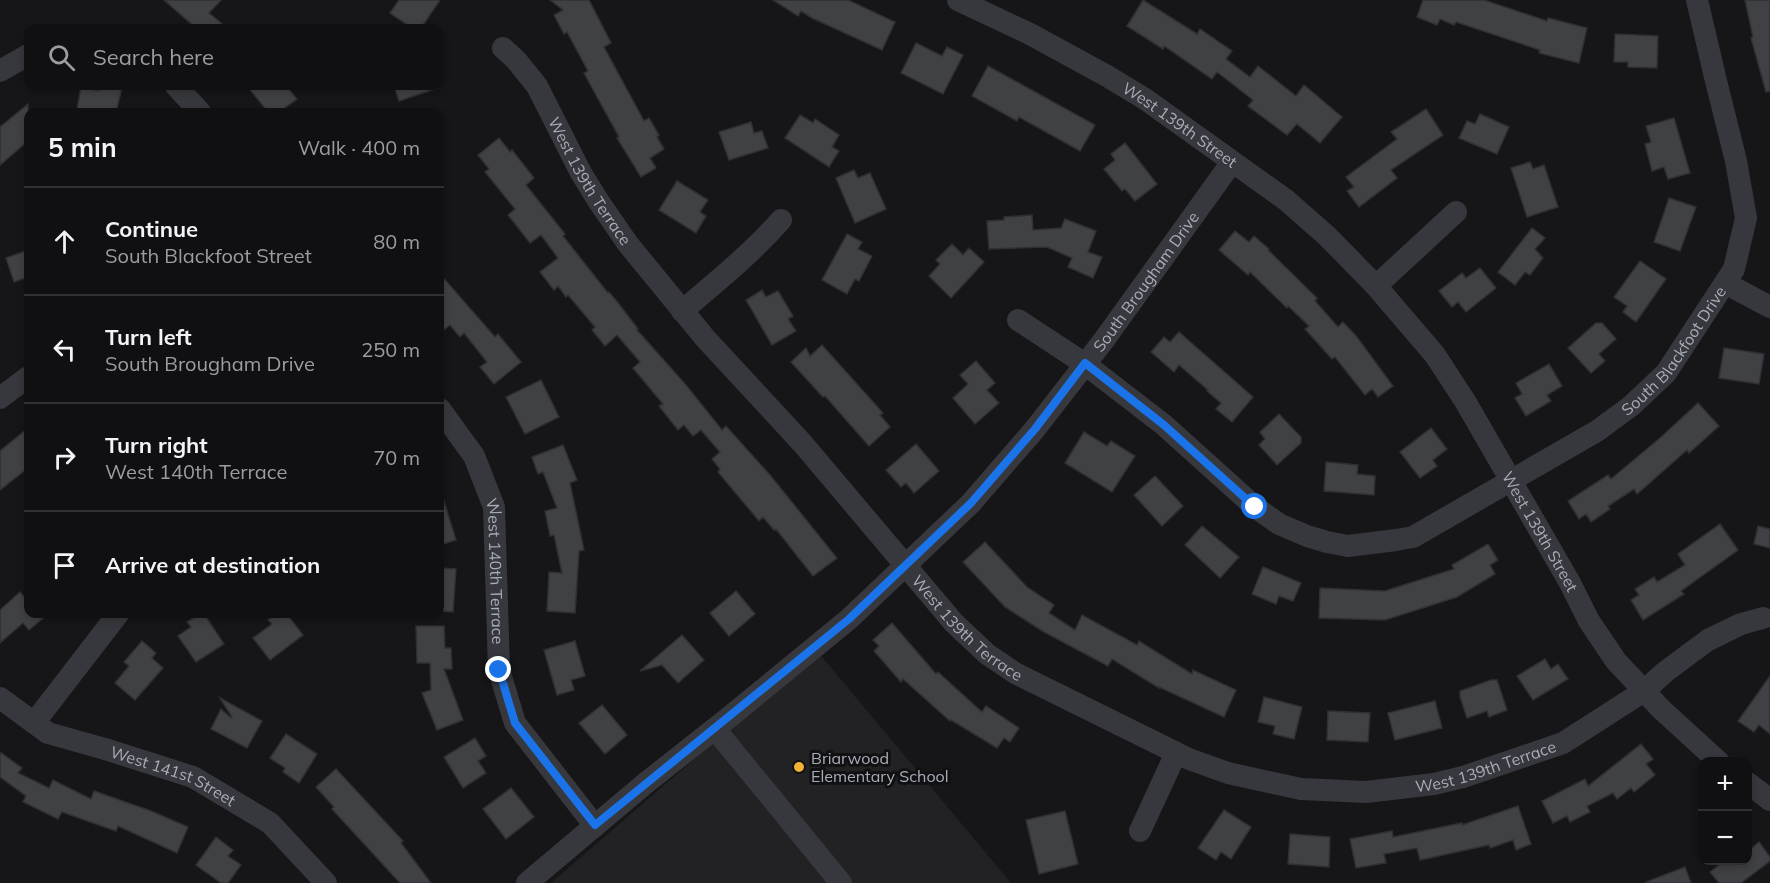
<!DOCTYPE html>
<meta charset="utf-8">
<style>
body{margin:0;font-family:Mulish,sans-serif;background:#19191b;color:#f1f3f6}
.controls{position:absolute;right:18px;bottom:18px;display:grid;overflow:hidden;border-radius:12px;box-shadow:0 3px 9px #0003}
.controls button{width:54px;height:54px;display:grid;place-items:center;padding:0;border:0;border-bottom:2px solid #303032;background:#101012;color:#f1f3f6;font:30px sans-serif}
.stop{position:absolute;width:18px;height:18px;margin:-14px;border:4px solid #1a73e8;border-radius:50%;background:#fff}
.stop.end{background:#1a73e8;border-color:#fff;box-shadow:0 2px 6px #0008}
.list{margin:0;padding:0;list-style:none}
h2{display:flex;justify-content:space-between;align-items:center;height:78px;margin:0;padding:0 24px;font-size:26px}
h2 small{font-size:20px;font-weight:400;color:#9c9d9f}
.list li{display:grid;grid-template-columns:39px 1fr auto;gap:18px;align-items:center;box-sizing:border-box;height:108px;padding:0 24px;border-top:2px solid #303032}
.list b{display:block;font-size:22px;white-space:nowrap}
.list p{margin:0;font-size:20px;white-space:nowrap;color:#9c9d9f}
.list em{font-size:20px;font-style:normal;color:#9c9d9f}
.icon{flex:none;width:33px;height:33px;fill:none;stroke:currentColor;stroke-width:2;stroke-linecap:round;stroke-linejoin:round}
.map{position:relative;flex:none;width:1770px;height:883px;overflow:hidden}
.search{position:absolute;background:#101012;box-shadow:0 3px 9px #0003;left:24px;top:24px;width:420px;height:66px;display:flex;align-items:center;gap:15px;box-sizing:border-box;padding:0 21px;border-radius:12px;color:#9c9d9f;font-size:22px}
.panel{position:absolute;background:#101012;box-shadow:0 3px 9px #0003;left:24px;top:108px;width:420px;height:510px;border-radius:12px}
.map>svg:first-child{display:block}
</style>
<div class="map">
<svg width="1770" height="883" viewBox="0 0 1770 883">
<rect width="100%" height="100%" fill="#161618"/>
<polygon fill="#222225" points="818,652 1011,883 551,883"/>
<g fill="#404145" stroke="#303034" stroke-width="1.5">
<polygon points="164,0 221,0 209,13 227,28 196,28"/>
<polygon points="399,0 440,0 421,28 412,28 390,13"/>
<polygon points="550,0 589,0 611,43 604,47 644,121 649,118 659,135 657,137 664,149 650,158 656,168 641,177 617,138 619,137 584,73 588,71 567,32 564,34 554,15 563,10"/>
<polygon points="773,0 848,0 895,22 882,50 812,18 801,11 798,16"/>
<polygon points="1143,0 1197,34 1200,29 1232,51 1226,59 1250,77 1258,66 1296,96 1304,85 1342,117 1320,143 1297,124 1287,135 1248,106 1253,100 1217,72 1212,79 1164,46 1163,49 1127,26"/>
<polygon points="1423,0 1484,0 1547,21 1548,18 1587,28 1579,63 1539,53 1540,50 1456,22 1454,25 1440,19 1437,25 1417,17"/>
<polygon points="1745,0 1770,0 1770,91 1766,92 1751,38 1753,37"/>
<polygon points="1615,34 1658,36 1657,68 1628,67 1628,62 1614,62"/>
<polygon points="916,43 942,56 947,47 963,55 943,94 901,73"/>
<polygon points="988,66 1095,125 1080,151 1019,117 1017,121 972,96"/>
<polygon points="81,86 99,91 101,86 114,86 122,88 116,112 84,112 77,110"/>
<polygon points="247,86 286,86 297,99 279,112 268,112"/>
<polygon points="394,86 438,86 438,88 399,101"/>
<polygon points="28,104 28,141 0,165 0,127"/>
<polygon points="1426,109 1443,135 1391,170 1397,178 1359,207 1347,191 1354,187 1346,177 1397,139 1391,132"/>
<polygon points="1480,114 1509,127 1497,154 1459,138 1467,121 1475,124"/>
<polygon points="800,115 813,123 815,119 839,135 832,147 839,151 829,167 785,138"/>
<polygon points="1674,118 1690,173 1668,179 1664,167 1652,171 1645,144 1651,142 1646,126"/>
<polygon points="751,122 754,133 762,131 768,148 729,160 719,132"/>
<polygon points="499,138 510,152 512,150 534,178 526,185 565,234 563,236 608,293 609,292 619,304 638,329 637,330 686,385 722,430 726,426 770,475 837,558 813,576 776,529 774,530 763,517 759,521 718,472 720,469 712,459 720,452 701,430 693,436 684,425 678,430 659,406 663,404 633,368 640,362 617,335 605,346 592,330 595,327 568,295 566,297 558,286 554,290 540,272 558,258 541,235 530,243 508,215 515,209 485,172 489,169 478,155"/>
<polygon points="1125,143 1157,184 1135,201 1125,189 1122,191 1104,169 1115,160 1111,154"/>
<polygon points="1530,162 1533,169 1544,165 1558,207 1527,217 1511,168"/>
<polygon points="854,170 858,178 870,173 886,209 855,223 836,178"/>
<polygon points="677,181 708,200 700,212 706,216 696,233 659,210"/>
<polygon points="1669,198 1696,207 1680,251 1654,242"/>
<polygon points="1032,215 1033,230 1061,228 1065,219 1096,231 1088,252 1102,257 1093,278 1068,267 1072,258 1047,247 989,249 987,221 1004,220 1004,217"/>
<polygon points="1532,228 1545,238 1535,249 1543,258 1530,275 1525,272 1515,285 1498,272"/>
<polygon points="1235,231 1249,242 1254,236 1269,249 1268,250 1317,298 1315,301 1338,327 1343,322 1357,337 1393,386 1378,397 1372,389 1365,395 1335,357 1332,359 1305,329 1309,326 1288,306 1287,308 1250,272 1248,275 1219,250"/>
<polygon points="847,234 862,242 858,249 872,256 859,281 855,279 847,294 822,280"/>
<polygon points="952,244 963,255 969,248 984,262 951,298 929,276 940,264 936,260"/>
<polygon points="28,250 28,277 14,282 6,258"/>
<polygon points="1640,261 1666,279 1636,322 1623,312 1627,306 1614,297"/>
<polygon points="1480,268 1496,288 1466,312 1458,302 1452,307 1439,291 1462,273 1466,278"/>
<polygon points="440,274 495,337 498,334 521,362 494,384 480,367 487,362 464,333 460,337 450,325 440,333"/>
<polygon points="762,290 766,297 778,291 793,316 788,319 796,331 772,345 746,300"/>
<polygon points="1596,323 1602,323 1616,339 1599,354 1605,361 1591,373 1568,348"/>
<polygon points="1179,332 1253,397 1232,422 1216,409 1221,403 1207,391 1208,390 1179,365 1174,372 1151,352 1164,337 1170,342"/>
<polygon points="822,345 883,413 880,415 890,427 869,446 825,396 823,397 791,362 806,348 810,356"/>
<polygon points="1724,348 1764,354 1759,384 1719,378"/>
<polygon points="976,361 995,383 987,390 999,403 975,424 953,398 968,384 960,375"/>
<polygon points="1549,364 1562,386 1547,395 1551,401 1526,416 1515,398 1522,394 1516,383"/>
<polygon points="541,380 559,417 525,434 506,397"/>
<polygon points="1698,403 1719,426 1689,453 1687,450 1637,494 1634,489 1608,506 1610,509 1591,522 1586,514 1579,519 1568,501 1608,475 1611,479 1660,438"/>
<polygon points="1279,414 1301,437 1301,443 1277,465 1259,445 1265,439 1260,432"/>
<polygon points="28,428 28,468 0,490 0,451"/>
<polygon points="1431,428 1447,449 1433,460 1437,466 1420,478 1400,452"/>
<polygon points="1084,432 1107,446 1111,441 1135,456 1112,492 1065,463"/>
<polygon points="916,444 939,471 914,493 906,483 901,487 886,470"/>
<polygon points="563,445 577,480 570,483 584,550 579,551 575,613 547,611 549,572 562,573 554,535 550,536 545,511 557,508 543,472 538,474 532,457"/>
<polygon points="1326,462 1358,465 1357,474 1375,476 1374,495 1324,491"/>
<polygon points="1155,476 1183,506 1162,526 1134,495"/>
<polygon points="443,498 456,540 440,545 440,499"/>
<polygon points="1720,524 1738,550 1681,591 1684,594 1643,620 1631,600 1639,595 1635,589 1654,577 1657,582 1685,565 1678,554"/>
<polygon points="1202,526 1239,557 1220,578 1185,545"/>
<polygon points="1758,526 1770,529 1770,548 1754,544"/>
<polygon points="985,542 1027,587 1054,605 1049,613 1075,630 1082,615 1137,645 1139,641 1192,674 1193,670 1236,690 1224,717 1159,687 1159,688 1112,659 1108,666 1044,632 1005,607 963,562"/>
<polygon points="1488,544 1498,560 1490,565 1495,574 1457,597 1385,620 1319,618 1320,588 1385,591 1454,569 1452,565"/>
<polygon points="1263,567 1301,583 1293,601 1279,596 1276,604 1252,594"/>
<polygon points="440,568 456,569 453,612 440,611"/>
<polygon points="736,591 755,614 729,636 710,613"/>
<polygon points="20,592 28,602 28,614 48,614 29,630 23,623 0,643 0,610"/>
<polygon points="200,614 204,614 224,644 196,662 178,636 191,627 187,622"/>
<polygon points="276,614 287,614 303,635 270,660 253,638 272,624 268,620"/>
<polygon points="892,623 936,674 938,672 982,712 986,706 1019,728 1010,742 1004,738 997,748 951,720 950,721 903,679 901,682 874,651 879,646 873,640"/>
<polygon points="416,626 444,626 445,648 451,648 452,669 444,669 463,720 437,730 422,693 431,690 430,663 417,663"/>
<polygon points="682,635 704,660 678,683 662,665 640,671"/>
<polygon points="142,641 156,653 152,658 163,668 135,700 115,683 129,666 124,662"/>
<polygon points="575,641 585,676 571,680 574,690 557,695 544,650"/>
<polygon points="1545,659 1551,669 1558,664 1568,679 1533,700 1517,676"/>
<polygon points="1770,676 1770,734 1759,725 1754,732 1738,721"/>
<polygon points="1491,680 1497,680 1507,710 1489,717 1487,711 1467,718 1460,697 1460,691"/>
<polygon points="1264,697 1302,707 1294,739 1273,734 1275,726 1258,722"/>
<polygon points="220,698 262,721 247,748 211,729 221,709 231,718 232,717"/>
<polygon points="1435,701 1442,728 1395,740 1388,713"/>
<polygon points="602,705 627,735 605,754 579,723"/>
<polygon points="1328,711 1370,713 1368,742 1327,740"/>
<polygon points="286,734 317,754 299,783 283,772 285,768 270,758"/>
<polygon points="475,738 486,756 478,761 486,773 463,788 444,757"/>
<polygon points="1641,744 1653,759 1646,764 1655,775 1634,792 1631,788 1617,799 1613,793 1587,806 1590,812 1570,822 1567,816 1553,823 1542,801 1585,779 1588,786"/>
<polygon points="0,752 22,768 18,773 49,788 53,780 91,799 94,791 151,811 188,827 177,853 118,826 116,831 62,812 58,819 23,802 26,796 0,777"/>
<polygon points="336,769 403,841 401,843 431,883 400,883 332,809 334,807 316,787"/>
<polygon points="511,788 534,817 506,839 483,809"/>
<polygon points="1518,806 1531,844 1516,850 1513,840 1490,848 1489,845 1420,860 1417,848 1384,854 1386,863 1356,868 1350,839 1392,831 1393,837 1462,823 1462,825"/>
<polygon points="1224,810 1251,827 1231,859 1221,852 1216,860 1198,848"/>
<polygon points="1065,811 1078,864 1039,874 1026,820"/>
<polygon points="1290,834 1330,837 1329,867 1288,864"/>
<polygon points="216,837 233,850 228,856 241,865 228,883 221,883 196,865"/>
<polygon points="1759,842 1770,857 1770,861 1741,883 1719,883 1710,872 1724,861 1748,861 1748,851"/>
<polygon points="1685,867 1691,883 1647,883 1646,882"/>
</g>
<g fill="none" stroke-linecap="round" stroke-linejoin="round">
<g stroke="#37383d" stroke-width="22">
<path id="s1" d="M958,0L1030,34L1107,76L1145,99L1286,200L1327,236L1376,286L1435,355L1465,401L1570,583L1589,621L1616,661L1661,709L1719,762"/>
<path id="s2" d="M503,48L516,60L537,86L581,173L599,202L628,244L705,338L803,444L954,623L987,654L1015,673L1189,759L1228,773L1301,789L1366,792L1434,784L1463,777L1563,743L1644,691L1665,672L1708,640L1741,624L1763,618"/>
<polyline points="0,71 28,55"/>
<polyline points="176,86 200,112"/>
<polyline points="1725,283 1770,307"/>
<polyline points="1376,286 1456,212"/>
<path d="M682,311C716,282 751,254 781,220"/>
<path id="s3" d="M1018,320L1085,364L1164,425L1255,507L1279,524L1307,536L1327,542L1348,546L1396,540L1413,537L1597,431L1631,406L1666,373L1734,269L1746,218L1736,161L1716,81L1697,0"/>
<polyline points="0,398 28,377"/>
<path id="s4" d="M440,409L474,456L494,507L499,670L515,723L595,826"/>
<path id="s5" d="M0,698L48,733L105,749L193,777L270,823L326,883"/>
<polyline points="34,723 118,614"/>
<polyline points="715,729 841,883"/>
<polyline points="1748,783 1770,800"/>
<polyline points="1140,831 1176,753"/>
<path id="s6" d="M527,883L647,782L727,719L849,619L971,503L1035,429L1104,340L1232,162"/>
</g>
</g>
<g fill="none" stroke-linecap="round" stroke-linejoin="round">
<polyline stroke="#1a73e8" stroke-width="8" points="499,670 515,723 595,825 849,619 971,503 1035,429 1085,363 1164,425 1255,507"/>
</g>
<circle fill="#f2b134" stroke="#111113" stroke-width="2" cx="799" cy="767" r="6"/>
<g text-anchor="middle" stroke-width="6" stroke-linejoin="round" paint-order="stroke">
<g font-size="16" fill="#a8adb8" stroke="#111113">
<text dy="6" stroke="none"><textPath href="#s1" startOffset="255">West 139th Street</textPath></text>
<text dy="6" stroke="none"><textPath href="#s2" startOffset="160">West 139th Terrace</textPath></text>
<text dy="6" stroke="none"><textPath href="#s6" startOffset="867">South Brougham Drive</textPath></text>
<text dy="6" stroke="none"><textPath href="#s3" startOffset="795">South Blackfoot Drive</textPath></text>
<text dy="6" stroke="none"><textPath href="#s1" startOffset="806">West 139th Street</textPath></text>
<text dy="6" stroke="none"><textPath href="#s4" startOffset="177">West 140th Terrace</textPath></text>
<text dy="6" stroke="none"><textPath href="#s2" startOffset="747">West 139th Terrace</textPath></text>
<text dy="6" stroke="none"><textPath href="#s2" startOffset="1311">West 139th Terrace</textPath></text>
<text dy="6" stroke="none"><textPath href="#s5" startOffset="192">West 141st Street</textPath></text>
</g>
<g font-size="16" fill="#a8adb8" stroke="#111113" text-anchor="start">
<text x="811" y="764">Briarwood<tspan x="811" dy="18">Elementary School</tspan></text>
</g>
</g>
</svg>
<div class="controls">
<button>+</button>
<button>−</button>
</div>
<div class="stop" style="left:1255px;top:507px"></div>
<div class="stop end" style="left:499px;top:670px"></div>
<div class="search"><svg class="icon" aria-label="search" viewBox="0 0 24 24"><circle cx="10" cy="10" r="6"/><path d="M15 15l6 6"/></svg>Search here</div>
<section class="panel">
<h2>5 min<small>Walk · 400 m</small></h2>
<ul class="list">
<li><svg class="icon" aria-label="ahead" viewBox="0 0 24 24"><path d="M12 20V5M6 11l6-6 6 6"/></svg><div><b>Continue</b><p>South Blackfoot Street</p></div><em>80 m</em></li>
<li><svg class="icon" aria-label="left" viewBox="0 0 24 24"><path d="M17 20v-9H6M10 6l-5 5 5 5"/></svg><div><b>Turn left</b><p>South Brougham Drive</p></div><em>250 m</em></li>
<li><svg class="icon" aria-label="right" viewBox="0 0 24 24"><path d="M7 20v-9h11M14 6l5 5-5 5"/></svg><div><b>Turn right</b><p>West 140th Terrace</p></div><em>70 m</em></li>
<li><svg class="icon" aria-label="arrive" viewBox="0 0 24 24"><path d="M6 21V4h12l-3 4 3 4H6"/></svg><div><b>Arrive at destination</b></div></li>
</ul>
</section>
</div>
